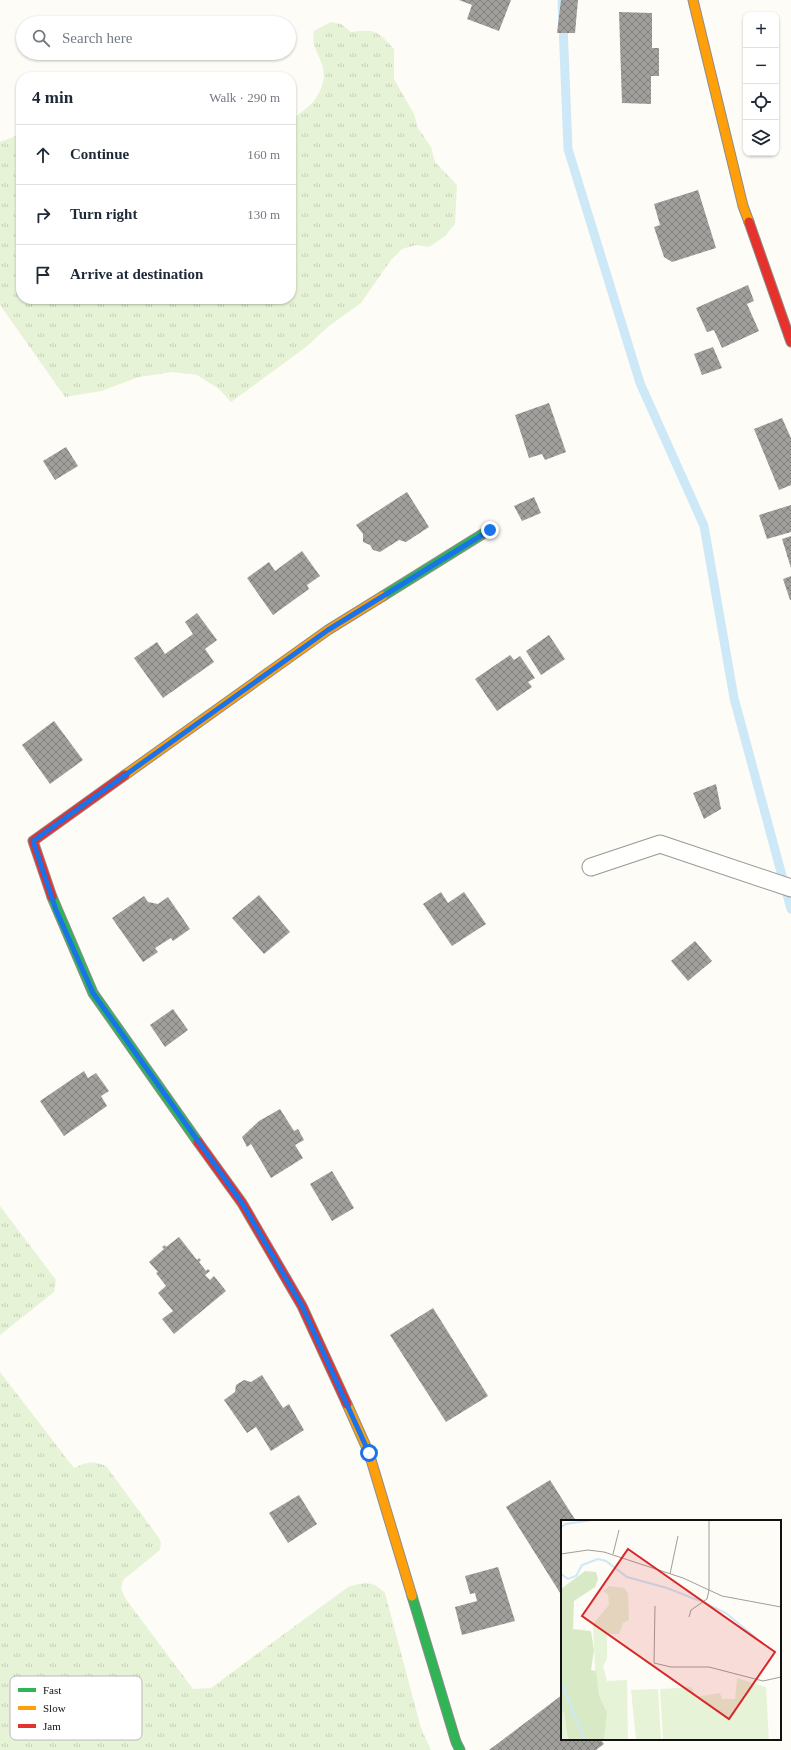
<!DOCTYPE html>
<meta charset="utf-8">
<style>
body{margin:0;font-family:Georgia,serif;background:#f2f2f3;color:#1f2937}
.controls{position:absolute;right:12px;top:12px;display:grid;overflow:hidden;border-radius:8px;box-shadow:0 1px 3px #0004}
.controls button{width:36px;height:36px;display:grid;place-items:center;padding:0;border:0;border-bottom:1px solid #e0e1e3;background:#fff;color:#1f2937;font:20px sans-serif}
.stop{position:absolute;width:12px;height:12px;margin:-9px;border:3px solid #1a73e8;border-radius:50%;background:#fff}
.stop.end{background:#1a73e8;border-color:#fff;box-shadow:0 1px 4px #0008}
.list{margin:0;padding:0;list-style:none}
h2{display:flex;justify-content:space-between;align-items:center;height:52px;margin:0;padding:0 16px;font-size:17px}
h2 small{font-size:13px;font-weight:400;color:#747a83}
.list li{display:grid;grid-template-columns:26px 1fr auto;gap:12px;align-items:center;box-sizing:border-box;height:60px;padding:0 16px;border-top:1px solid #e0e1e3}
.list b{display:block;font-size:15px;white-space:nowrap}
.list em{font-size:13px;font-style:normal;color:#747a83}
.icon{flex:none;width:22px;height:22px;fill:none;stroke:currentColor;stroke-width:2;stroke-linecap:round;stroke-linejoin:round}
.map{position:relative;flex:none;width:791px;height:1750px;overflow:hidden}
.search{position:absolute;background:#fff;box-shadow:0 1px 3px #0004;left:16px;top:16px;width:280px;height:44px;display:flex;align-items:center;gap:10px;box-sizing:border-box;padding:0 14px;border-radius:22px;color:#747a83;font-size:15px}
.panel{position:absolute;background:#fff;box-shadow:0 1px 3px #0004;left:16px;top:72px;width:280px;height:232px;border-radius:16px}
.map>svg:first-child{display:block}
</style>
<div class="map">
<svg width="791" height="1750" viewBox="0 0 791 1750">
<defs>
<pattern id="grass-tufts" width="24" height="20" patternUnits="userSpaceOnUse"><rect width="24" height="20" fill="#e7f3d7"/><path d="M3 7l-1-3M5 7V3M7 7l1-3M15 17l-1-3M17 17v-4M19 17l1-3" fill="none" stroke="#c5cfb8"/></pattern>
<pattern id="building-cross-hatch" width="8" height="8" patternUnits="userSpaceOnUse"><rect width="8" height="8" fill="#a19f9c"/><path d="M0 0l8 8M0 8l8-8" fill="none" stroke="#82807e"/></pattern>
</defs>
<rect width="100%" height="100%" fill="#fdfcf7"/>
<g fill="url(#grass-tufts)">
<path d="M331,22L341,24L351,32C376,29 377,31 394,49V79L414,114L418,128L431,147L435,162L457,185L455,224L444,237L429,247L416,245L402,249L391,260L361,303L329,326L306,347L231,402L219,389L197,375L172,372L139,377L101,391L65,397L0,305V142L21,134V299H291V121C299,112 310,108 316,98C337,65 308,54 314,31Z"/>
<polygon points="0,1206 56,1280 54,1292 0,1335"/>
<path d="M0,1372L74,1468C87,1462 92,1460 106,1466L159,1538L161,1543L160,1550L123,1580L121,1588L125,1598L193,1689L211,1688L348,1587C365,1582 372,1580 385,1593L421,1728L431,1750H0Z"/>
</g>
<g fill="none" stroke-linecap="round" stroke-linejoin="round">
<polyline stroke="#cde8f7" stroke-width="9" points="562,0 568,149 640,383 704,526 734,698 791,909"/>
</g>
<g fill="url(#building-cross-hatch)">
<polygon points="459,0 511,0 499,31 467,19 472,5"/>
<polygon points="561,0 578,0 575,33 557,33"/>
<polygon points="619,12 652,13 652,48 659,48 659,76 651,76 651,104 622,103"/>
<polygon points="698,190 716,248 672,262 664,257 654,227 660,225 654,204"/>
<polygon points="748,285 754,301 747,304 759,331 722,348 714,330 707,332 696,308"/>
<polygon points="713,347 722,368 702,375 694,354"/>
<polygon points="549,403 566,452 545,460 542,454 529,458 515,415"/>
<polygon points="782,418 791,438 791,485 779,490 754,429"/>
<polygon points="66,447 78,466 55,480 43,461"/>
<polygon points="407,492 429,527 406,542 399,540 380,552 373,550 370,545 363,542 363,534 356,525"/>
<polygon points="534,497 541,513 522,521 514,506"/>
<polygon points="791,505 791,532 767,539 759,515"/>
<polygon points="791,536 791,568 782,539"/>
<polygon points="302,551 320,576 307,585 309,589 273,615 247,578 269,562 275,571"/>
<polygon points="791,576 791,600 790,600 783,579"/>
<polygon points="197,613 217,640 205,649 214,662 163,698 134,658 157,642 165,654 193,634 185,622"/>
<polygon points="549,635 565,659 541,675 526,651"/>
<polygon points="510,655 514,660 520,656 535,678 528,682 532,687 497,711 475,679"/>
<polygon points="54,721 83,760 50,784 22,745"/>
<polygon points="716,784 721,809 704,819 693,793"/>
<polygon points="441,892 448,903 464,892 486,924 452,946 423,904"/>
<polygon points="259,895 290,932 264,954 232,918"/>
<polygon points="144,896 148,902 158,904 168,897 190,929 173,941 171,938 155,948 158,952 143,962 112,918"/>
<polygon points="695,941 712,961 688,981 671,961"/>
<polygon points="173,1009 188,1030 165,1047 150,1025"/>
<polygon points="84,1071 88,1078 96,1073 109,1091 101,1096 107,1106 64,1136 40,1101"/>
<polygon points="280,1109 294,1131 298,1129 304,1140 295,1145 303,1158 271,1178 251,1144 247,1147 242,1137 259,1121"/>
<polygon points="332,1171 354,1208 332,1221 310,1184"/>
<polygon points="179,1237 197,1260 199,1258 201,1260 199,1262 206,1271 208,1269 210,1271 205,1275 210,1280 214,1276 226,1291 174,1334 162,1319 173,1311 158,1293 166,1286 156,1273 158,1272 149,1262 164,1249 162,1247 165,1245 166,1247"/>
<polygon points="433,1308 488,1396 446,1422 390,1335"/>
<polygon points="262,1375 283,1408 289,1404 304,1430 271,1451 256,1427 247,1433 224,1400 235,1392 236,1385 244,1380 251,1382"/>
<polygon points="550,1480 576,1521 562,1521 562,1596 506,1507"/>
<polygon points="299,1495 317,1524 288,1543 269,1513"/>
<polygon points="498,1567 515,1621 462,1635 455,1607 477,1601 475,1593 470,1594 465,1576"/>
<polygon points="562,1695 562,1739 600,1739 604,1744 596,1750 489,1750"/>
</g>
<g fill="none" stroke-linecap="round" stroke-linejoin="round">
<g stroke="#979795" stroke-width="19">
<polyline id="lane" points="591,867 660,844 791,888"/>
</g>
<g stroke="#8e8d8b" stroke-width="11">
<g id="fast">
<polyline points="383,596 489,530"/>
<polyline points="52,897 93,993 198,1142"/>
<polyline points="412,1596 456,1742 460,1750"/>
</g>
</g>
<g stroke="#8e8d8b" stroke-width="11">
<g id="slow">
<polyline points="693,0 743,206 749,222"/>
<polyline points="125,775 328,630 383,596"/>
<polyline points="347,1404 369,1453 412,1596"/>
</g>
</g>
<g stroke="#8e8d8b" stroke-width="11">
<g id="jam">
<polyline points="749,222 791,342"/>
<polyline points="52,897 33,841 125,775"/>
<polyline points="198,1142 242,1203 302,1306 347,1404"/>
</g>
</g>
<use href="#lane" stroke="#fffffe" stroke-width="17"/>
<use href="#fast" stroke="#30b455" stroke-width="9"/>
<use href="#slow" stroke="#ff9f0a" stroke-width="9"/>
<use href="#jam" stroke="#e5322d" stroke-width="9"/>
</g>
<g fill="none" stroke-linecap="round" stroke-linejoin="round">
<polyline stroke="#1a73e8" stroke-width="5" points="369,1453 302,1306 242,1203 93,993 56,910 33,841 328,630 490,530"/>
</g>
<g transform="translate(561 1520)">
<rect width="220" height="220" fill="#fdfcf7"/>
<path d="M48,66L63,68L67,73L68,100L62,103L58,114H46V139L42,146L46,161L66,160L67,220H43L45,189L38,175L34,150L32,104L48,85L47,75L42,71ZM176,158L205,167L208,220H102L99,169L131,167L134,177L159,173L161,179H174ZM97,169L100,220H75L70,170ZM0,191L3,192L7,220H0Z" fill="#e7f3d7"/>
<path d="M24,51L35,52L37,59L34,67L13,81L12,109L30,111L33,130L30,150L35,151L38,175L46,192L43,220H7L3,192L0,191V69Z" fill="#d8eac5"/>
<path fill="none" stroke="#cde8f7" stroke-width="2" d="M0,7L5,4L31,0M0,54L7,59L15,56L21,45L37,39L45,41L66,57L106,68L139,81M144,83L165,93L194,117M0,163L24,220"/>
<path fill="none" stroke="#9f9e9b" stroke-width="1" d="M0,34L27,30L43,32L122,58L161,76L220,87M52,34L58,10M109,54L117,16M94,86L93,143L110,147H148L202,161L220,157M128,97L130,90L146,79L148,70V0"/>
<path fill="#d62828" fill-opacity="0.15" stroke="#d62828" stroke-width="2" d="M67,29L214,132L168,199L21,96Z"/>
<rect width="220" height="220" fill="none" stroke="#111" stroke-width="2"/>
</g>
<rect x="10" y="1676" width="132" height="64" rx="6" fill="#fff" stroke="#b8b8b8" stroke-width="1"/>
<rect x="18" y="1688" width="18" height="4" fill="#30b455"/>
<rect x="18" y="1706" width="18" height="4" fill="#ff9f0a"/>
<rect x="18" y="1724" width="18" height="4" fill="#e5322d"/>
<g font-size="11" fill="#111">
<text x="43" y="1694">Fast</text>
<text x="43" y="1712">Slow</text>
<text x="43" y="1730">Jam</text>
</g>
</svg>
<div class="controls">
<button>+</button>
<button>−</button>
<button><svg class="icon" aria-label="locate" viewBox="0 0 24 24"><circle cx="12" cy="12" r="6"/><path d="M12 2v4M12 18v4M2 12h4M18 12h4"/></svg></button>
<button><svg class="icon" aria-label="layers" viewBox="0 0 24 24"><path d="M12 4l9 5-9 5-9-5zM3 14l9 5 9-5"/></svg></button>
</div>
<div class="stop" style="left:369px;top:1453px"></div>
<div class="stop end" style="left:490px;top:530px"></div>
<div class="search"><svg class="icon" aria-label="search" viewBox="0 0 24 24"><circle cx="10" cy="10" r="6"/><path d="M15 15l6 6"/></svg>Search here</div>
<section class="panel">
<h2>4 min<small>Walk · 290 m</small></h2>
<ul class="list">
<li><svg class="icon" aria-label="ahead" viewBox="0 0 24 24"><path d="M12 20V5M6 11l6-6 6 6"/></svg><div><b>Continue</b></div><em>160 m</em></li>
<li><svg class="icon" aria-label="right" viewBox="0 0 24 24"><path d="M7 20v-9h11M14 6l5 5-5 5"/></svg><div><b>Turn right</b></div><em>130 m</em></li>
<li><svg class="icon" aria-label="arrive" viewBox="0 0 24 24"><path d="M6 21V4h12l-3 4 3 4H6"/></svg><div><b>Arrive at destination</b></div></li>
</ul>
</section>
</div>
